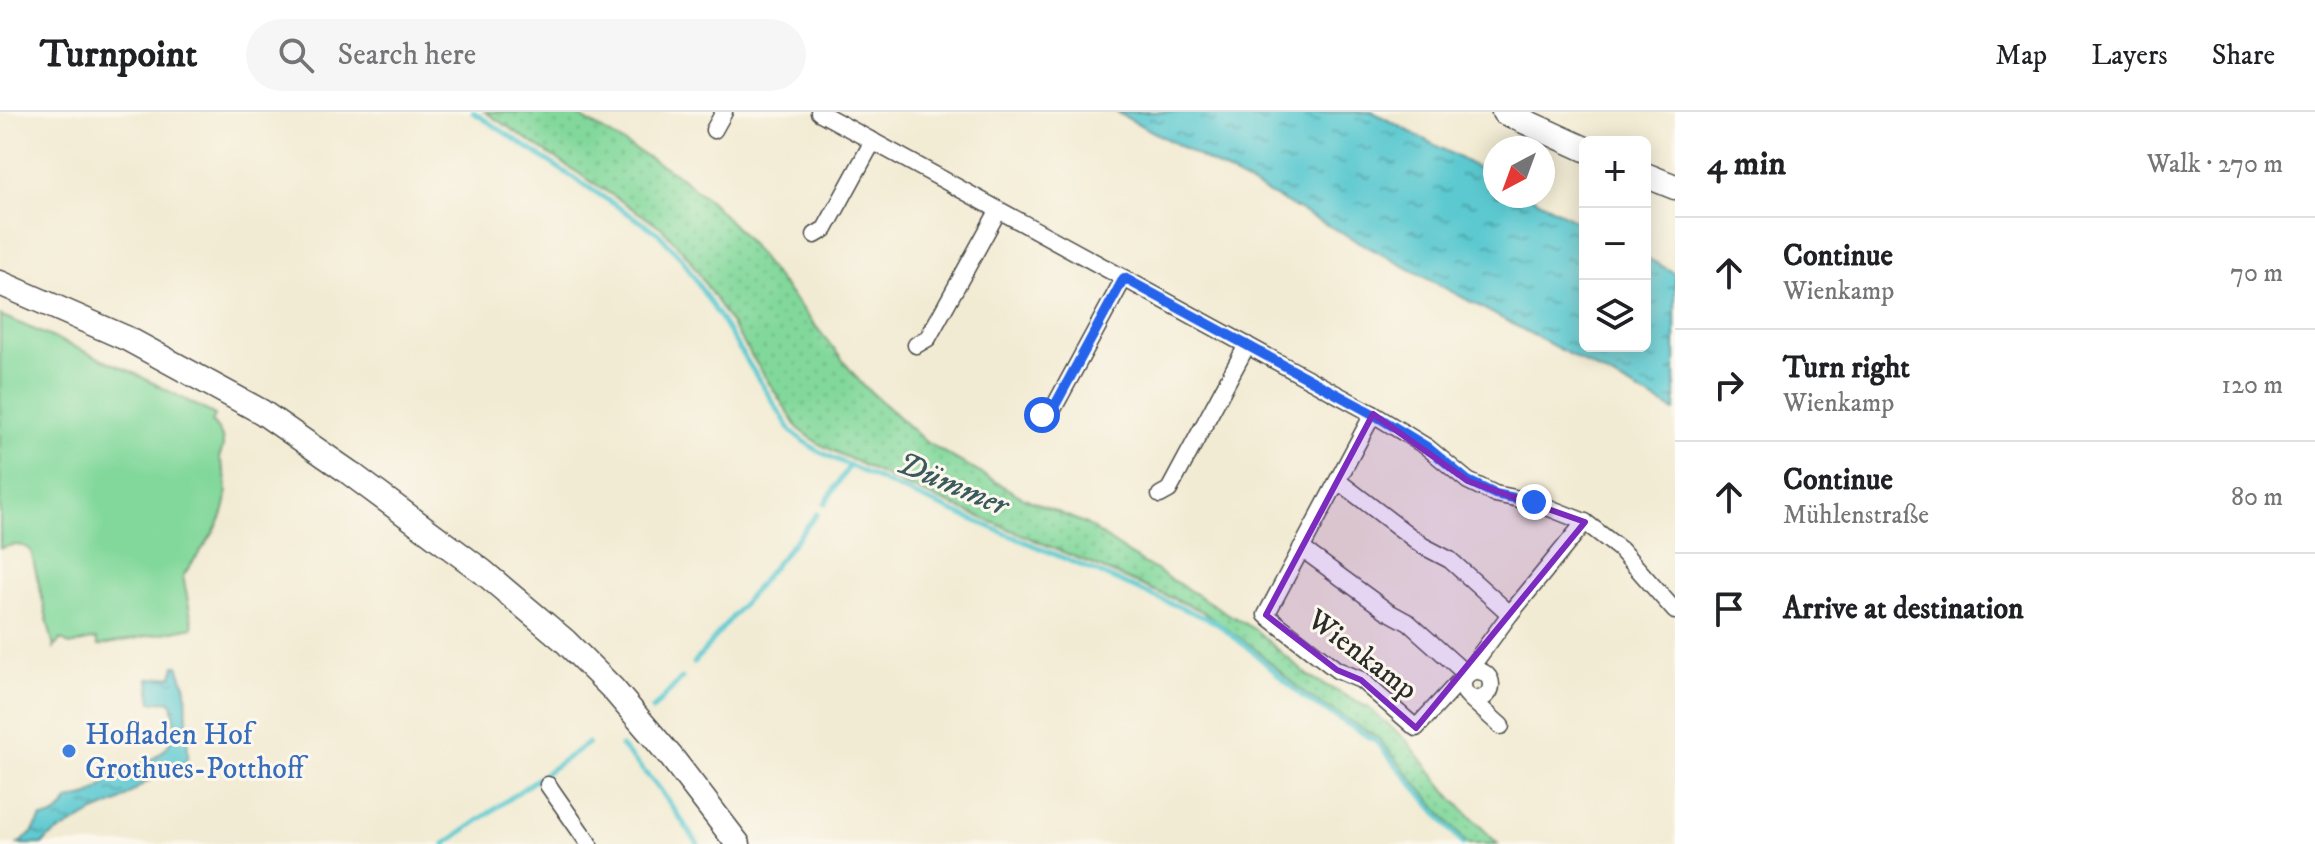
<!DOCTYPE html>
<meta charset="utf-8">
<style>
body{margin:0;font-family:"IM FELL DW Pica",serif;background:#f6f6f6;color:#202124}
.controls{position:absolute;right:24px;top:24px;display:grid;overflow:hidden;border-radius:12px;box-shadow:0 4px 20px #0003}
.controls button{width:72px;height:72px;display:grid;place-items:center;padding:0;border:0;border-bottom:2px solid #e0e0e0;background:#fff;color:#202124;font:40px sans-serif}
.compass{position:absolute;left:1483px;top:24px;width:72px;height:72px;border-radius:50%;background:#fff;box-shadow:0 4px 20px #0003;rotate:221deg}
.stop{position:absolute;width:24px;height:24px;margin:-18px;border:6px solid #2563eb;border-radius:50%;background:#fff}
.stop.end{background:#2563eb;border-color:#fff;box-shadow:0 2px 8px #0008}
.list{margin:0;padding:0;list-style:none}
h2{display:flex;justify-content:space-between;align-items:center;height:104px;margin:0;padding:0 32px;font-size:34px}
h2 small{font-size:26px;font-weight:400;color:#757577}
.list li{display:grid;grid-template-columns:52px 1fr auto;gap:24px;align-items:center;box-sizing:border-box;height:112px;padding:0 32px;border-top:2px solid #e0e0e0}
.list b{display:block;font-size:30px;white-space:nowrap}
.list p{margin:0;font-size:26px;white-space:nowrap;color:#757577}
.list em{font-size:26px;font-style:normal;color:#757577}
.icon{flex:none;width:44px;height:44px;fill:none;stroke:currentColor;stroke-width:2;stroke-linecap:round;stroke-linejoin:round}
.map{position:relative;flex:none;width:1675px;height:732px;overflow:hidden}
header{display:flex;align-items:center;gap:48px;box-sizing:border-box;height:112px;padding:0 40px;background:#fff;border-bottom:2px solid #e0e0e0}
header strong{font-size:38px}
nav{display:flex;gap:44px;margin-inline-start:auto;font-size:28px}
.search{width:560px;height:72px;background:#f6f6f6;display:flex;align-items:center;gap:20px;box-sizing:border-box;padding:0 28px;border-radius:44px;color:#757577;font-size:30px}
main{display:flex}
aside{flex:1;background:#fff}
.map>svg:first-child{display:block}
</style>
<header>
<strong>Turnpoint</strong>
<div class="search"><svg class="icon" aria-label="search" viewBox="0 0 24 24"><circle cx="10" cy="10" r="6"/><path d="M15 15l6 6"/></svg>Search here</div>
<nav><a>Map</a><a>Layers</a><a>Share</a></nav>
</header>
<main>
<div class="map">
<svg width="1675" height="732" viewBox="0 0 1675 732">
<defs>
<pattern id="grass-dots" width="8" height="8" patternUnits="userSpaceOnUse" patternTransform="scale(2)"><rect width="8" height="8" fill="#82d89b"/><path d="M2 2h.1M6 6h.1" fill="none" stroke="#70ba86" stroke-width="1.8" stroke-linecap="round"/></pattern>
<pattern id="water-ripples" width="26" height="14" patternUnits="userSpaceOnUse" patternTransform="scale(2)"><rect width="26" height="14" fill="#5cc9d0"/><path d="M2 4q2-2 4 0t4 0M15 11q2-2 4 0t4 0" fill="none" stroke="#4ca3a9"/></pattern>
</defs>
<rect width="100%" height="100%" fill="#fbf7ec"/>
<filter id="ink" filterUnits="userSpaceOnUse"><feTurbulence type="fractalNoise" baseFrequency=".0125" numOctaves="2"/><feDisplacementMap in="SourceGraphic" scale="16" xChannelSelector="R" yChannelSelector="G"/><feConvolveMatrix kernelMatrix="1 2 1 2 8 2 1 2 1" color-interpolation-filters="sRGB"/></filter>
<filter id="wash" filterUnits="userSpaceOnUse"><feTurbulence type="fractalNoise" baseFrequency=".006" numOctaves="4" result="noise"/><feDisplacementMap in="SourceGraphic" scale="32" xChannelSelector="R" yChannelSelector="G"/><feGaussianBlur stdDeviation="1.8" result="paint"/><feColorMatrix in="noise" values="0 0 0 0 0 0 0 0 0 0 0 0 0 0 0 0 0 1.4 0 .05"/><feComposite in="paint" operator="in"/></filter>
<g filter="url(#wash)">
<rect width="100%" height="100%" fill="#f2ebd3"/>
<polygon fill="url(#grass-dots)" stroke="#568263" stroke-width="2" points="485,0 572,0 678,63 711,90 743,123 861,271 926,330 1024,386 1086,412 1129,442 1257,519 1308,564 1369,596 1407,629 1452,686 1498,732 1467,732 1378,626 1305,582 1254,536 1200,498 902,372 819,332 798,316 688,145 662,116"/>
<path fill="#82d89b" stroke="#568263" stroke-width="2" d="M0,203L128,258L215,303L212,310C222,322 227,330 219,345C242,397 211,422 183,464L193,515L98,534L96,527L70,533L61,527L54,536L31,439C21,430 12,433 0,436Z"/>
<g fill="url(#water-ripples)" stroke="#447a7e" stroke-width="2">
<polygon points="1116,0 1373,0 1495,65 1495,84 1530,84 1585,114 1585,234 1645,234 1645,145 1675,161 1675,299"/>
<path d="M175,554H178L186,576L188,645L184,651L146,670L120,689L94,700L48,726L43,732H18L32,721L41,706C56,706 61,699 69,688L89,683L106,672L108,666C146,647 184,648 172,592L169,589L151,590L149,567L172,564Z"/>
</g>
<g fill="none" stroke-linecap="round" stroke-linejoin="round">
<g stroke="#5cc9d0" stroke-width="5">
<polyline points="473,0 658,121 683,148 792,320 816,338 900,377 1215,510 1252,539 1303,585 1376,629 1463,732"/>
<polyline points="825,391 850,353"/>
<polyline points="694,551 817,402"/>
<polyline points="652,598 682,566"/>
<polyline points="621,634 659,676 698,732"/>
<polyline points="445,732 588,631"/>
</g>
</g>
</g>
<g filter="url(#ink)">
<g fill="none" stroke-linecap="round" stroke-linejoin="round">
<g stroke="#494844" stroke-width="19">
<g id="minor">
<polyline points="819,0 1373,302 1427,335 1468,369 1495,382 1534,390 1585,410 1621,438 1675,499"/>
<polyline points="714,18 724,0"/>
<polyline points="815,123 825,117 873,29"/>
<polyline points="916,233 928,226 998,99"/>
<polyline points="1373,302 1266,503 1337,558 1361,568 1416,616 1466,562 1510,502 1585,410"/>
<polyline points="1042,303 1053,297 1124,166"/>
<polyline points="1338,369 1423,434 1450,448 1510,502"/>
<polyline points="1160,383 1169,378 1247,233"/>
<polyline points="1301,436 1387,499 1409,511 1466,562"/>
<circle cx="1477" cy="573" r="14"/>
<polyline points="1470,586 1501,614"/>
<polyline points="548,673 589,732"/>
</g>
</g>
<g stroke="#494844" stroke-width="27">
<g id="secondary">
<polyline points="1504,0 1585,37"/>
<polyline points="1645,63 1675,75"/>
<polyline points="0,171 128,227 262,300 350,361 482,459 565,529 613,577 672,646 738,732"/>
</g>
</g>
<use href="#minor" stroke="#fff" stroke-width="16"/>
<use href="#secondary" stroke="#fff" stroke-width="24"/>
</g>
</g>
<g fill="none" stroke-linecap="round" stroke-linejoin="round" filter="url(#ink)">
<polyline stroke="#2563eb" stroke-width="10" points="1042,303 1053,297 1124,166 1373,302 1427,335 1468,369 1495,382 1534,390"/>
</g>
<path fill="#7b2cbf" fill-opacity="0.2" stroke="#7b2cbf" stroke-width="6" stroke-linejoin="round" d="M1373,302L1468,369L1585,410L1416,616L1361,568L1337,558L1266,503Z"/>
<circle fill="#3f7fe0" stroke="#fbf7ec" stroke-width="3" cx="69" cy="639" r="8"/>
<g text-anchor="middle" stroke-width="6" stroke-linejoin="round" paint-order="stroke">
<g font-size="30" fill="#2b2b2b" stroke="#fbf7ec">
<text transform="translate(1363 542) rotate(37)" y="10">Wienkamp</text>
</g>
<g font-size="30" fill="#366cbe" stroke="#fbf7ec" text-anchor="start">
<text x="85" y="632">Hofladen Hof<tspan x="85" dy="34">Grothues-Potthoff</tspan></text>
</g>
<g font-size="32" font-style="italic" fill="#3a5a5d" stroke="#fbf7ec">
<text transform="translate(953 371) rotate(23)" y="11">Dümmer</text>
</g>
</g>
</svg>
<div class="controls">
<button>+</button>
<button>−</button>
<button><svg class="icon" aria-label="layers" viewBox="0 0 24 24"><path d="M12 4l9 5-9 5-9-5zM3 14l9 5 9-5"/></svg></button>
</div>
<svg class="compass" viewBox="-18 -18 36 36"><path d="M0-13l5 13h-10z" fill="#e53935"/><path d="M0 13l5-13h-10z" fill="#757577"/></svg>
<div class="stop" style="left:1042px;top:303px"></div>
<div class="stop end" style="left:1534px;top:390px"></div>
</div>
<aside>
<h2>4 min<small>Walk · 270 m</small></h2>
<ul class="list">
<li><svg class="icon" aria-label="ahead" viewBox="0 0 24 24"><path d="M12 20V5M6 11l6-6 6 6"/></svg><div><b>Continue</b><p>Wienkamp</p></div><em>70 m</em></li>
<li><svg class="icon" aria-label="right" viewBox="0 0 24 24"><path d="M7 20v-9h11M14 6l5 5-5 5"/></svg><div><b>Turn right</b><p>Wienkamp</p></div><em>120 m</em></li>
<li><svg class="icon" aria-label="ahead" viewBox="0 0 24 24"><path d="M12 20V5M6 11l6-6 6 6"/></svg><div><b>Continue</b><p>Mühlenstraße</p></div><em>80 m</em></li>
<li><svg class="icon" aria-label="arrive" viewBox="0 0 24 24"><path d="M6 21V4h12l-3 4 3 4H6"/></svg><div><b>Arrive at destination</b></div></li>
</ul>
</aside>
</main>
